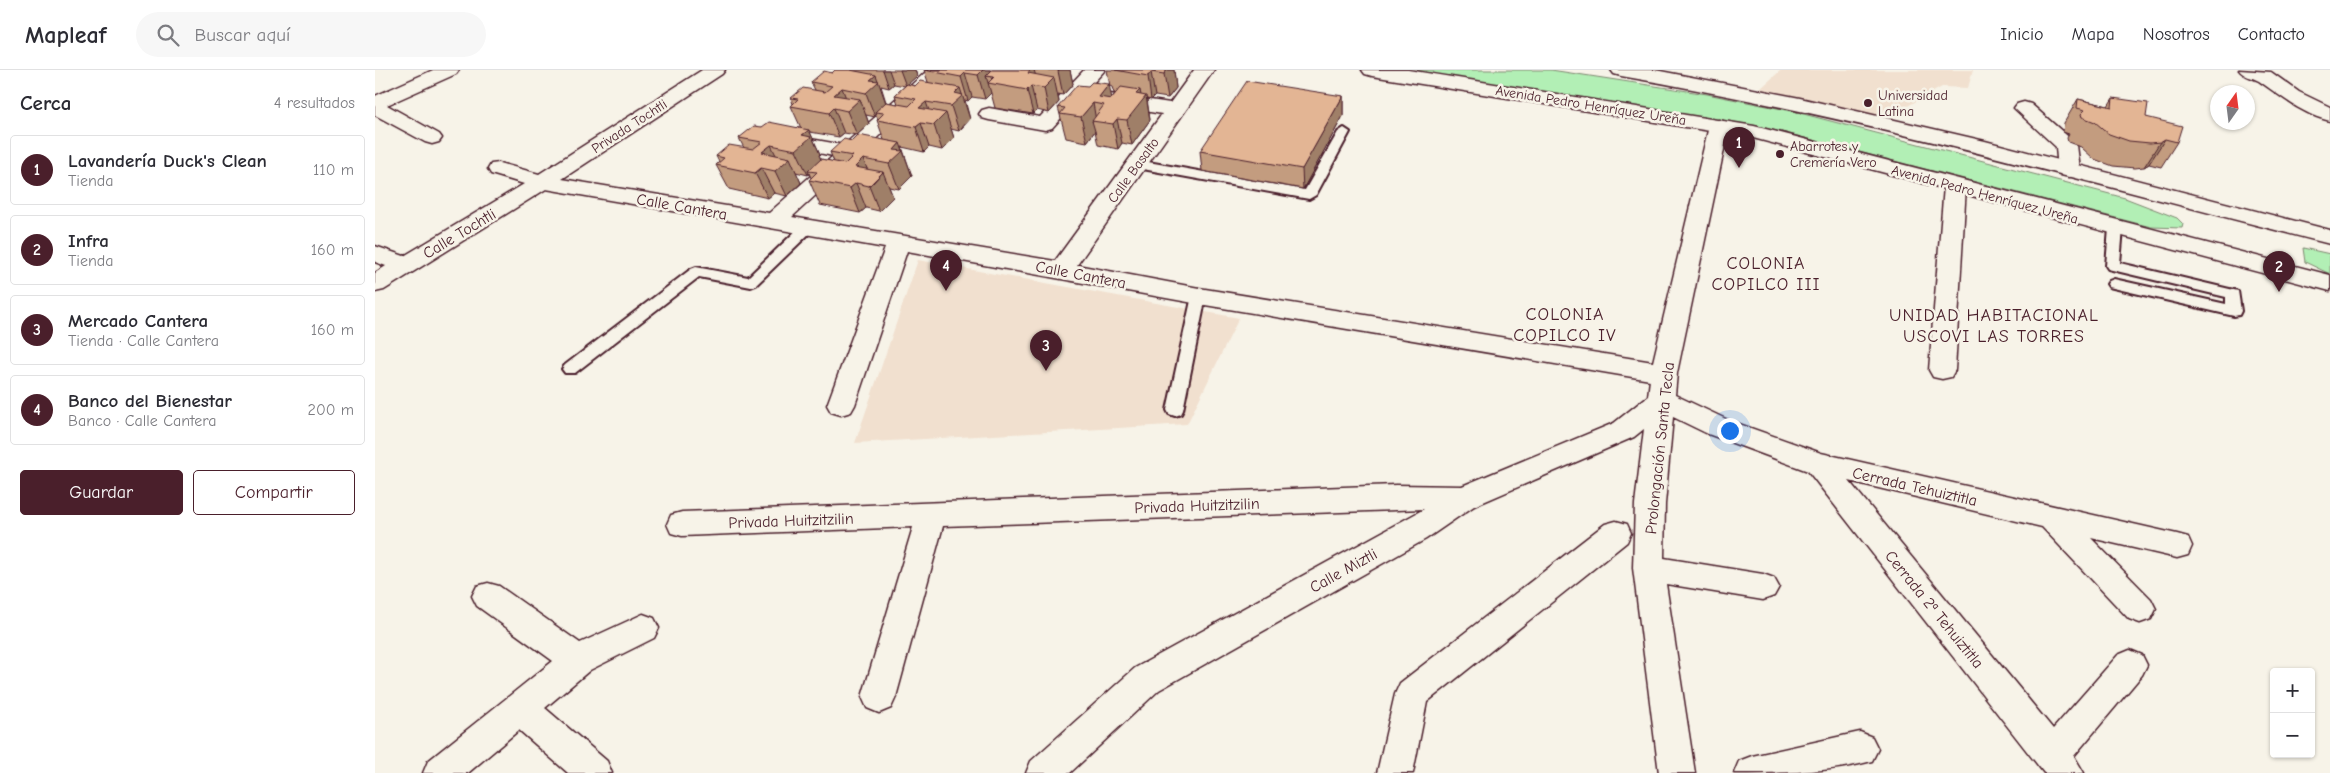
<!DOCTYPE html>
<html lang="es">
<meta charset="utf-8">
<style>
body{margin:0;font-family:"Comic Neue",sans-serif;background:#f7f7f7;color:#2b2b33}
.controls{position:absolute;right:15px;bottom:15px;display:grid;overflow:hidden;border-radius:5px;box-shadow:0 1px 4px #0004}
.controls button{width:45px;height:45px;display:grid;place-items:center;padding:0;border:0;border-bottom:1px solid #e1e1e2;background:#fff;color:#2b2b33;font:25px sans-serif}
.compass{position:absolute;left:1835px;top:15px;width:45px;height:45px;border-radius:50%;background:#fff;box-shadow:0 1px 4px #0004;rotate:14deg}
.you{position:absolute;left:1354px;top:360px;width:18px;height:18px;margin:-12px;border:4px solid #fff;border-radius:50%;background:#1a73e8;box-shadow:0 0 0 8px #1a73e833}
.badge{display:grid;place-items:center;width:32px;height:32px;border-radius:50%;background:#4a1f2b;color:#fff;font-size:16px;font-weight:700}
.pin{position:absolute;translate:-50% -41px;filter:drop-shadow(0 1px 2px #0008)}
.pin::after{content:'';position:absolute;top:26px;width:18px;height:15px;background:inherit;clip-path:polygon(0 0,100% 0,50% 100%)}
.list{margin:0;padding:0;list-style:none}
h2{display:flex;justify-content:space-between;align-items:center;height:65px;margin:0;padding:0 20px;font-size:21px}
h2 small{font-size:16px;font-weight:400;color:#7c7c81}
.list li{display:grid;grid-template-columns:32px 1fr auto;gap:15px;align-items:center;box-sizing:border-box;height:70px;margin:0 10px 10px;padding:0 10px;border:1px solid #e1e1e2;border-radius:5px}
.list b{display:block;font-size:19px;white-space:nowrap}
.list p{margin:0;font-size:16px;white-space:nowrap;color:#7c7c81}
.list em{font-size:16px;font-style:normal;color:#7c7c81}
.actions{display:flex;gap:10px;padding:15px 20px}
.actions a{flex:1;padding:11px 0;border:1px solid #4a1f2b;border-radius:5px;text-align:center;font-size:18px;color:#4a1f2b}
.actions .main{background:#4a1f2b;color:#fff}
.icon{flex:none;width:28px;height:28px;fill:none;stroke:currentColor;stroke-width:2;stroke-linecap:round;stroke-linejoin:round}
.map{position:relative;flex:none;width:1955px;height:703px;overflow:hidden}
header{display:flex;align-items:center;gap:30px;box-sizing:border-box;height:70px;padding:0 25px;background:#fff;border-bottom:1px solid #e1e1e2}
header strong{font-size:24px}
nav{display:flex;gap:28px;margin-inline-start:auto;font-size:18px}
.search{width:350px;height:45px;background:#f7f7f7;display:flex;align-items:center;gap:12px;box-sizing:border-box;padding:0 18px;border-radius:28px;color:#7c7c81;font-size:19px}
main{display:flex}
aside{flex:1;background:#fff}
.map>svg:first-child{display:block}
</style>
<header>
<strong>Mapleaf</strong>
<div class="search"><svg class="icon" aria-label="search" viewBox="0 0 24 24"><circle cx="10" cy="10" r="6"/><path d="M15 15l6 6"/></svg>Buscar aquí</div>
<nav><a>Inicio</a><a>Mapa</a><a>Nosotros</a><a>Contacto</a></nav>
</header>
<main>
<aside>
<h2>Cerca<small>4 resultados</small></h2>
<ul class="list">
<li><span class="badge">1</span><div><b>Lavandería Duck's Clean</b><p>Tienda</p></div><em>110 m</em></li>
<li><span class="badge">2</span><div><b>Infra</b><p>Tienda</p></div><em>160 m</em></li>
<li><span class="badge">3</span><div><b>Mercado Cantera</b><p>Tienda · Calle Cantera</p></div><em>160 m</em></li>
<li><span class="badge">4</span><div><b>Banco del Bienestar</b><p>Banco · Calle Cantera</p></div><em>200 m</em></li>
</ul>
<div class="actions"><a class="main">Guardar</a><a>Compartir</a></div>
</aside>
<div class="map">
<svg width="1955" height="703" viewBox="0 0 1955 703">
<rect width="100%" height="100%" fill="#f7f3e8"/>
<filter id="ink" filterUnits="userSpaceOnUse"><feTurbulence type="fractalNoise" baseFrequency=".02" numOctaves="2"/><feDisplacementMap in="SourceGraphic" scale="10" xChannelSelector="R" yChannelSelector="G"/><feConvolveMatrix kernelMatrix="1 2 1 2 8 2 1 2 1" color-interpolation-filters="sRGB"/></filter>
<g filter="url(#ink)">
<g fill="#f1e0cf">
<polygon points="1406,0 1598,0 1593,18 1567,17 1511,48 1385,19"/>
<polygon points="543,190 864,248 812,354 480,373"/>
</g>
<g fill="#b2efb5" stroke="#7e8770">
<polygon points="1032,0 1176,0 1332,24 1417,41 1750,128 1802,148 1808,154 1807,158 1776,157 1383,56"/>
<polygon points="1928,178 1955,184 1955,204 1930,192"/>
</g>
<g fill="none" stroke-linecap="round" stroke-linejoin="round">
<g stroke="#4a1f2b" stroke-width="4">
<g id="service">
<polygon points="969,58 975,62 941,125 934,129 762,98 756,94 762,90 930,120 963,62"/>
<polygon points="433,153 438,154 440,157 438,160 381,215 376,217 324,207 200,303 190,303 187,299 190,295 316,199 321,197 373,207 428,154"/>
<polygon points="1741,154 1748,158 1745,193 1863,221 1866,241 1864,245 1859,246 1734,217 1732,214 1734,211 1739,209 1851,234 1851,227 1733,199 1731,196 1734,158"/>
<polygon points="824,221 829,223 831,226 808,340 806,344 800,346 794,344 792,340 817,226 819,223"/>
</g>
</g>
<g stroke="#4a1f2b" stroke-width="3">
<g id="minor">
<polygon points="58,0 84,0 81,4 12,35 64,64 67,68 64,72 57,74 50,72 0,45 0,26"/>
<polygon points="327,0 350,0 347,4 187,109 394,143 458,86 406,75 402,71 406,67 413,65 469,75 553,0 574,0 490,79 496,80 499,85 496,90 488,91 479,90 417,147 680,191 787,44 728,34 725,30 728,26 735,24 795,33 819,0 839,0 702,195 824,218 1278,292 1334,56 1337,52 1344,50 1351,52 1354,56 1302,303 1300,325 1353,350 1446,383 1802,464 1813,467 1817,476 1813,485 1802,488 1716,468 1776,529 1781,539 1776,549 1765,553 1754,549 1667,457 1474,411 1678,659 1743,585 1755,580 1767,585 1772,595 1767,605 1699,686 1709,703 1669,703 1433,401 1333,364 1298,347 1290,434 1289,488 1388,504 1399,508 1404,517 1399,526 1388,530 1291,514 1320,703 1284,703 1258,498 1260,434 1269,359 1259,367 1099,436 1051,469 784,620 695,703 651,703 656,691 760,598 1049,439 568,456 521,627 516,638 504,643 492,638 487,627 538,457 307,466 296,463 292,454 296,445 307,442 1021,415 1087,416 1239,353 1273,326 1275,310 824,234 532,181 480,335 476,342 466,345 456,342 452,335 510,178 171,119 9,220 0,222 0,203 11,196 0,192 0,176 29,186 149,114 116,104 113,99 116,94 124,93 164,104"/>
<polygon points="709,0 730,0 677,58 670,60 614,50 607,48 604,44 607,40 614,38 665,47"/>
<path d="M1864,0L1896,2L1924,22L1955,37V51C1928,45 1906,26 1884,11C1877,7 1869,7 1864,0Z"/>
<polygon points="1649,32 1656,34 1698,71 1702,75 1705,100 1702,105 1694,107 1686,105 1683,100 1681,77 1639,38 1642,34"/>
<polygon points="1580,109 1588,111 1591,116 1580,300 1576,307 1567,309 1558,307 1554,300 1569,116 1572,111"/>
<polygon points="1241,451 1252,454 1256,463 1252,472 1052,632 1038,703 1002,703 1020,624 1025,613 1230,454"/>
<polygon points="113,513 124,516 205,573 268,544 279,548 284,558 279,568 215,600 170,638 232,691 237,703 193,703 144,660 93,703 48,703 53,691 178,591 102,536 97,526 102,516"/>
<path d="M1485,662L1497,667L1503,679L1497,691C1453,703 1406,703 1359,703L1364,691L1377,686Z"/>
</g>
</g>
<g stroke="#4a1f2b" stroke-width="3">
<g id="primary">
<polygon points="987,0 1033,0 1379,56 1955,205 1955,221 1378,68 997,6 990,4"/>
<path d="M1236,0H1280L1425,28L1610,71L1955,160V174C1719,114 1486,47 1246,6L1239,4Z"/>
</g>
</g>
<use href="#service" fill="#f7f3e8" fill-rule="evenodd"/>
<use href="#minor" fill="#f7f3e8" fill-rule="evenodd"/>
<use href="#primary" fill="#f7f3e8" fill-rule="evenodd"/>
</g>
<g fill="#c39c7f" stroke="#4a1f2b" fill-rule="evenodd">
<path d="M460,0H540L542,6L532,14L540,16L553,12L549,0H695L698,14L688,25L683,24L684,32L674,43L662,40L658,44L620,38L616,23L610,29L597,27L593,31L590,30L595,49L584,61L576,59L579,68L567,80L554,77L549,82L527,77L537,106L524,119L514,117L518,127L504,141L491,138L485,143L445,135L434,110L436,108L434,103L433,105L421,102L426,113L412,126L399,123L393,128L354,119L341,95L344,92L341,86L369,78L364,68L387,57L426,58L416,36L418,34L416,28L440,20L436,12L457,3ZM519,14L530,16L520,25L523,34L511,32L506,16L514,18ZM491,45L500,47L501,45L503,49L502,50L509,70L455,82L459,92L446,89L444,85L445,84L435,62L464,67L469,63L482,65L494,54Z"/>
<polygon points="732,0 799,0 801,18 793,28 780,26 776,30 772,29 775,50 757,75 747,73 743,79 723,75 720,61 712,72 691,68 683,37 737,28 740,23 739,23 737,17 735,16"/>
<polygon points="968,26 968,46 928,119 827,101 825,81"/>
<polygon points="1738,28 1771,47 1802,72 1786,97 1774,94 1769,97 1760,98 1738,96 1719,89 1706,77 1693,72 1692,68 1694,64 1688,62 1689,53 1703,29 1733,36"/>
</g>
<g fill="#9f7f68" stroke="#4a1f2b">
<polygon points="508,0 514,0 519,14 514,18"/>
<polygon points="525,0 540,0 542,6 531,16"/>
<polygon points="608,0 615,0 617,7 611,6 616,23 610,29 603,5"/>
<polygon points="655,0 659,0 664,17 653,3"/>
<polygon points="684,0 695,0 698,14 688,25 683,1"/>
<polygon points="792,0 799,0 801,18 793,28 789,4"/>
<polygon points="776,2 780,26 776,30 773,6"/>
<polygon points="590,3 597,27 593,31 586,7"/>
<polygon points="501,5 512,36 500,42 501,45 500,47 491,23 495,10"/>
<polygon points="679,8 684,32 674,43 669,18"/>
<polygon points="734,14 739,39 729,35 724,27"/>
<polygon points="656,16 662,40 658,44 652,20"/>
<polygon points="467,18 475,38 485,29 494,54 482,65 472,41 459,25"/>
<polygon points="585,18 595,49 584,61 576,36 580,23"/>
<polygon points="765,20 767,31 771,26 775,50 757,75 752,50 761,24"/>
<polygon points="968,26 968,46 928,119 927,99"/>
<polygon points="551,32 559,55 544,38"/>
<polygon points="718,33 721,51 717,51 720,61 712,72 706,47"/>
<polygon points="459,38 469,63 464,67 454,43"/>
<polygon points="571,43 579,68 567,80 559,55"/>
<polygon points="742,49 747,73 743,79 738,54"/>
<polygon points="546,53 554,77 549,82 541,57"/>
<polygon points="434,60 445,84 444,85 447,92 433,101 434,103 433,105 421,80 427,65"/>
<polygon points="1790,69 1774,94 1769,97 1785,72"/>
<polygon points="525,73 537,106 524,119 514,94 519,80"/>
<polygon points="396,75 406,95 415,88 426,113 412,126 400,101 387,82"/>
<polygon points="488,89 498,113 508,102 518,127 504,141 494,116 480,97"/>
<polygon points="386,98 399,123 393,128 380,103"/>
<polygon points="481,113 491,138 485,143 475,118"/>
</g>
<g fill="#e3b594" stroke="#4a1f2b">
<polygon points="460,0 475,0 501,5 495,10 504,11 491,23 467,18 459,25 485,29 472,41 459,38 454,43 416,36 423,29 416,28 428,18 450,22 457,16 436,12 449,1 457,3"/>
<polygon points="549,0 608,0 603,5 590,3 586,7"/>
<polygon points="617,0 655,0 653,3 679,8 669,18 656,16 652,20 613,13 619,7 611,6"/>
<polygon points="740,0 792,0 789,4 776,2 773,6"/>
<polygon points="545,11 585,18 580,23 588,25 576,36 551,32 544,38 571,43 559,55 546,53 541,57 502,50 509,43 500,42 511,32 534,36 541,29 520,25 532,14 540,16"/>
<polygon points="872,11 968,26 927,99 825,81"/>
<polygon points="717,12 734,14 724,27 736,29 746,17 765,20 761,24 771,26 752,50 742,49 738,54 717,51 729,35 718,33 706,47 685,44 690,38 683,37 702,15 713,16"/>
<polygon points="1738,28 1773,33 1771,47 1807,56 1802,72 1790,69 1785,72 1775,73 1754,71 1734,64 1720,52 1707,47 1706,44 1710,40 1702,38 1703,29 1737,37"/>
<polygon points="394,52 434,60 427,65 436,67 421,80 396,75 387,82 415,88 400,101 386,98 380,103 341,95 349,88 341,86 354,75 378,79 387,72 364,68 379,56 387,57"/>
<polygon points="483,65 525,73 519,80 528,81 514,94 488,89 480,97 508,102 494,116 481,113 475,118 434,110 442,102 433,101 446,89 470,94 478,86 455,82 469,69 477,71"/>
</g>
</g>
<g fill="#4a1f2b" stroke="#f7f3e8" stroke-width="2">
<circle cx="1493" cy="33" r="5"/>
<circle cx="1405" cy="84" r="5"/>
</g>
<g text-anchor="middle" stroke-width="5" stroke-linejoin="round" paint-order="stroke">
<g font-size="14" fill="#4a1f2b" stroke="#f7f3e8" text-anchor="start">
<text x="1503" y="30">Universidad<tspan x="1503" dy="16">Latina</tspan></text>
<text x="1415" y="81">Abarrotes y<tspan x="1415" dy="16">Cremería Vero</tspan></text>
</g>
<g font-size="14" fill="#4a1f2b" stroke="#f7f3e8">
<text transform="translate(1216 35) rotate(9)" y="5">Avenida Pedro Henríquez Ureña</text>
<text transform="translate(254 56) rotate(-33)" y="5">Privada Tochtli</text>
<text transform="translate(758 100) rotate(-54)" y="5">Calle Basalto</text>
<text transform="translate(1610 124) rotate(15)" y="5">Avenida Pedro Henríquez Ureña</text>
</g>
<g font-size="16" fill="#4a1f2b" stroke="#f7f3e8">
<text transform="translate(307 136) rotate(10)" y="6">Calle Cantera</text>
<text transform="translate(84 163) rotate(-31)" y="6">Calle Tochtli</text>
<text transform="translate(706 204) rotate(11)" y="6">Calle Cantera</text>
<text transform="translate(1284 378) rotate(-84)" y="6">Prolongación Santa Tecla</text>
<text transform="translate(1540 416) rotate(13)" y="6">Cerrada Tehuiztitla</text>
<text transform="translate(822 435) rotate(-2)" y="6">Privada Huitzitzilin</text>
<text transform="translate(416 450) rotate(-2)" y="6">Privada Huitzitzilin</text>
<text transform="translate(968 500) rotate(-29)" y="6">Calle Miztli</text>
<text transform="translate(1560 539) rotate(51)" y="6">Cerrada 2ª Tehuiztitla</text>
</g>
<g font-size="18" letter-spacing="1" fill="#4a1f2b" stroke="#f7f3e8">
<text x="1391" y="199">COLONIA<tspan x="1391" dy="21">COPILCO III</tspan></text>
<text x="1190" y="250">COLONIA<tspan x="1190" dy="21">COPILCO IV</tspan></text>
<text x="1619" y="251">UNIDAD HABITACIONAL<tspan x="1619" dy="21">USCOVI LAS TORRES</tspan></text>
</g>
</g>
</svg>
<div class="controls">
<button>+</button>
<button>−</button>
</div>
<svg class="compass" viewBox="-18 -18 36 36"><path d="M0-13l5 13h-10z" fill="#e53935"/><path d="M0 13l5-13h-10z" fill="#7c7c81"/></svg>
<div class="you"></div>
<div class="pin badge" style="left:1364px;top:98px">1</div>
<div class="pin badge" style="left:1904px;top:222px">2</div>
<div class="pin badge" style="left:671px;top:301px">3</div>
<div class="pin badge" style="left:571px;top:221px">4</div>
</div>
</main>
